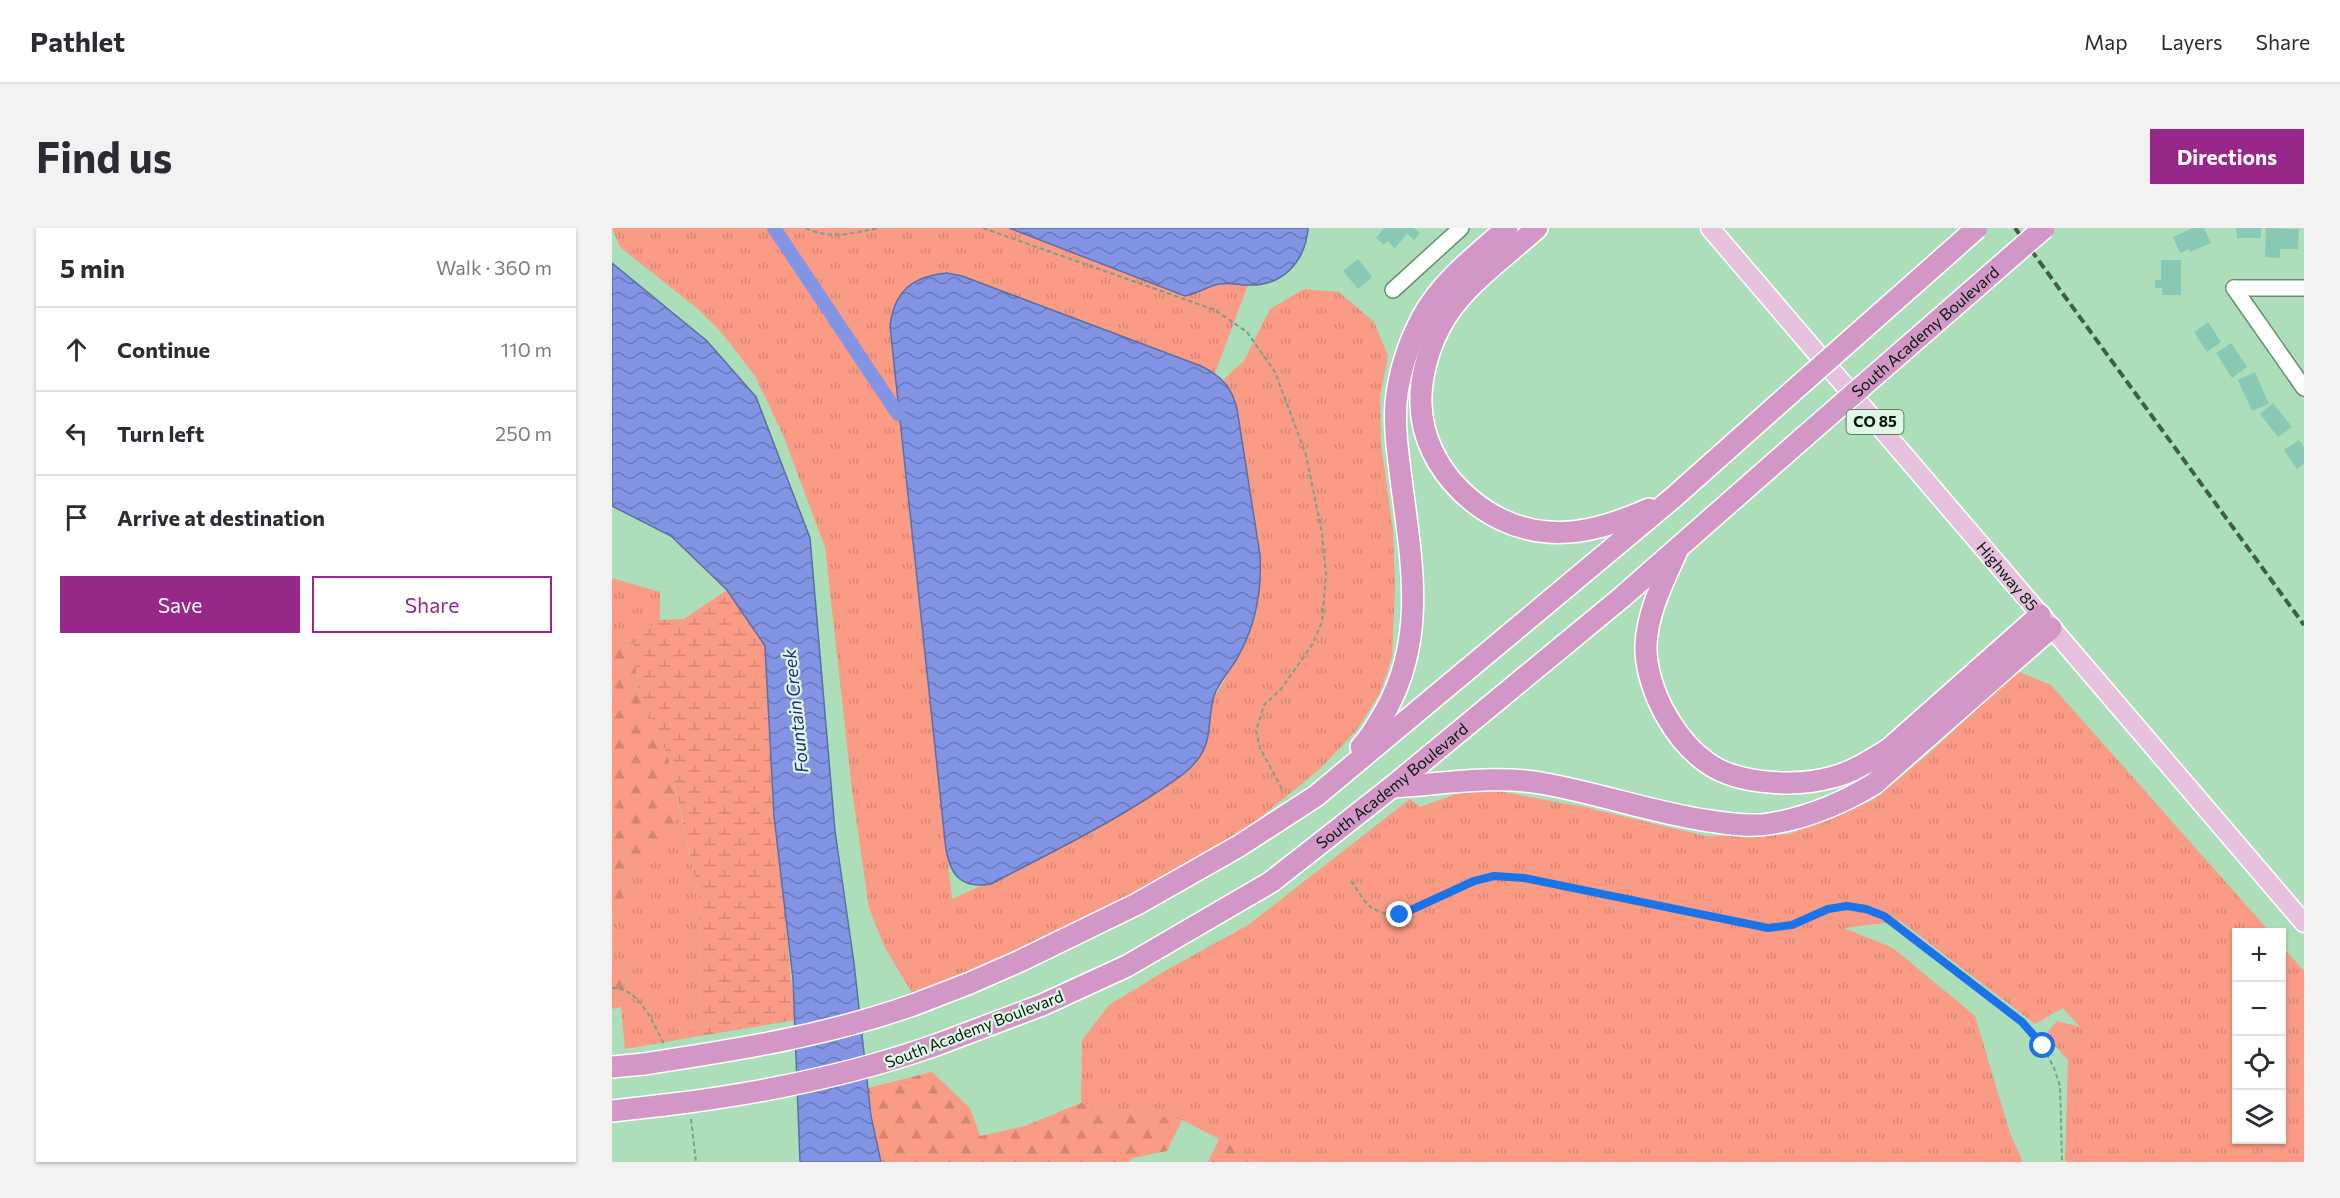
<!DOCTYPE html>
<meta charset="utf-8">
<style>
body{margin:0;font-family:Commissioner,sans-serif;background:#f2f2f3;color:#2b2b33}
.controls{position:absolute;right:18px;bottom:18px;display:grid;overflow:hidden;border-radius:0px;box-shadow:0 2px 4px #0004}
.controls button{width:54px;height:54px;display:grid;place-items:center;padding:0;border:0;border-bottom:2px solid #e1e1e2;background:#fff;color:#2b2b33;font:30px sans-serif}
.stop{position:absolute;width:18px;height:18px;margin:-14px;border:4px solid #1a73e8;border-radius:50%;background:#fff}
.stop.end{background:#1a73e8;border-color:#fff;box-shadow:0 2px 6px #0008}
.list{margin:0;padding:0;list-style:none}
h2{display:flex;justify-content:space-between;align-items:center;height:78px;margin:0;padding:0 24px;font-size:26px}
h2 small{font-size:20px;font-weight:400;color:#7c7c81}
.list li{display:grid;grid-template-columns:39px 1fr auto;gap:18px;align-items:center;box-sizing:border-box;height:84px;padding:0 24px;border-top:2px solid #e1e1e2}
.list b{display:block;font-size:22px;white-space:nowrap}
.list em{font-size:20px;font-style:normal;color:#7c7c81}
.actions{display:flex;gap:12px;padding:18px 24px}
.actions a{flex:1;padding:14px 0;border:2px solid #972889;border-radius:0px;text-align:center;font-size:21px;color:#972889}
.actions .main{background:#972889;color:#fff}
.icon{flex:none;width:33px;height:33px;fill:none;stroke:currentColor;stroke-width:2;stroke-linecap:round;stroke-linejoin:round}
.map{position:relative;flex:none;width:1692px;height:934px;overflow:hidden;border-radius:0px}
header{display:flex;align-items:center;gap:36px;box-sizing:border-box;height:84px;padding:0 30px;background:#fff;border-bottom:2px solid #e1e1e2}
header strong{font-size:28px}
nav{display:flex;gap:33px;margin-inline-start:auto;font-size:21px}
.intro{display:flex;align-items:center;justify-content:space-between;box-sizing:border-box;height:144px;padding:0 36px}
h1{margin:0;font-size:42px}
.button{padding:15px 27px;border-radius:0px;background:#972889;color:#fff;font-size:21px;font-weight:700}
main{display:flex;gap:36px;padding:0 36px}
aside{flex:1;background:#fff;border-radius:0px;box-shadow:0 2px 4px #0004}
.map>svg:first-child{display:block}
</style>
<header>
<strong>Pathlet</strong>
<nav><a>Map</a><a>Layers</a><a>Share</a></nav>
</header>
<div class="intro"><h1>Find us</h1><a class="button">Directions</a></div>
<main>
<aside>
<h2>5 min<small>Walk · 360 m</small></h2>
<ul class="list">
<li><svg class="icon" aria-label="ahead" viewBox="0 0 24 24"><path d="M12 20V5M6 11l6-6 6 6"/></svg><div><b>Continue</b></div><em>110 m</em></li>
<li><svg class="icon" aria-label="left" viewBox="0 0 24 24"><path d="M17 20v-9H6M10 6l-5 5 5 5"/></svg><div><b>Turn left</b></div><em>250 m</em></li>
<li><svg class="icon" aria-label="arrive" viewBox="0 0 24 24"><path d="M6 21V4h12l-3 4 3 4H6"/></svg><div><b>Arrive at destination</b></div></li>
</ul>
<div class="actions"><a class="main">Save</a><a>Share</a></div>
</aside>
<div class="map">
<svg width="1692" height="934" viewBox="0 0 1692 934">
<defs>
<pattern id="grass-tufts" width="24" height="20" patternUnits="userSpaceOnUse" patternTransform="scale(1.5)"><rect width="24" height="20" fill="#f99b85"/><path d="M3 7l-1-3M5 7V3M7 7l1-3M15 17l-1-3M17 17v-4M19 17l1-3" fill="none" stroke="#d48572"/></pattern>
<pattern id="forest-firs" width="22" height="20" patternUnits="userSpaceOnUse" patternTransform="scale(1.5)"><rect width="22" height="20" fill="#f99b85"/><path d="M5 1l3.5 6h-7zM16 11l3.5 6h-7z" fill="#d48572"/></pattern>
<pattern id="wetland-marsh" width="20" height="14" patternUnits="userSpaceOnUse" patternTransform="scale(1.5)"><rect width="20" height="14" fill="#f99b85"/><path d="M1 5h8M5 5V1M11 12h8M15 12V8" fill="none" stroke="#d48572"/></pattern>
<pattern id="water-waves" width="16" height="10" patternUnits="userSpaceOnUse" patternTransform="scale(1.5)"><rect width="16" height="10" fill="#8394e4"/><path d="M0 5q4-4 8 0t8 0" fill="none" stroke="#6978b7"/></pattern>
</defs>
<rect width="100%" height="100%" fill="#acdeba"/>
<g fill="url(#grass-tufts)">
<polygon points="0,0 394,0 596,59 621,55 636,57 603,145 350,48 291,227 340,671 368,658 379,656 594,514 601,472 634,414 643,388 647,366 642,300 618,161 611,152 632,133 658,81 692,61 727,64 762,94 776,128 768,168 769,216 781,303 783,359 780,429 768,465 744,503 708,541 633,602 516,673 399,730 300,765 272,718 257,680 240,562 213,319 171,207 143,148 110,105 87,82 8,19"/>
<polygon points="0,350 48,364 48,392 21,412 0,414"/>
<polygon points="1405,443 1439,457 1658,704 1624,704 1624,912 1670,912 1670,718 1692,743 1692,934 1453,934 1456,832 1433,807 1445,793 1468,799 1451,780 1423,796 1288,693 1232,700 1281,720 1363,788 1398,905 1411,934 638,934 627,921 570,892 469,875 470,812 497,777 551,744 636,697 798,571 808,579 864,559 972,579 1093,608 1178,606 1261,572 1320,523"/>
<polygon points="66,575 87,668 88,808 13,821 9,779 14,742 2,726 1,710 3,680 17,662 18,645 59,612"/>
</g>
<g fill="url(#forest-firs)">
<polygon points="21,412 26,462 56,528 66,575 60,612 18,645 17,662 3,680 1,710 2,726 14,742 9,779 0,781 0,414"/>
<polygon points="320,844 358,880 368,908 413,898 469,875 570,892 555,923 521,930 516,934 267,934 256,860"/>
<polygon points="607,911 628,921 638,934 596,934"/>
</g>
<polygon fill="url(#wetland-marsh)" points="115,362 153,418 160,547 183,792 88,808 87,668 56,528 26,462 21,412 48,392 72,391"/>
<g fill="url(#water-waves)" stroke="#5d6ea3" stroke-width="1.5">
<path d="M397,0H696V1C693,34 670,59 635,57C626,57 617,54 608,56C595,58 585,66 573,68Z"/>
<polygon points="0,35 95,113 144,169 198,310 223,603 242,735 259,888 269,934 188,934 181,751 162,588 153,418 115,362 59,308 0,278"/>
<path d="M335,45L350,48L589,138C609,148 620,159 625,181L648,327C650,363 643,400 624,432C618,442 609,452 604,463C595,482 601,506 590,525C581,542 559,555 542,566C490,600 434,627 379,656C351,661 339,649 334,622L278,98C282,63 301,48 335,45Z"/>
</g>
<g fill="none" stroke-linecap="round" stroke-linejoin="round">
<polyline stroke="#8394e4" stroke-width="14" points="162,0 286,186"/>
</g>
<g fill="#88c9b5">
<polygon points="772,0 802,0 808,5 802,12 795,6 783,20 775,13 772,17 764,10"/>
<polygon points="1581,0 1592,0 1599,15 1578,24 1577,21 1568,25 1561,9"/>
<polygon points="1624,0 1649,0 1649,10 1625,10"/>
<polygon points="1654,0 1687,1 1686,21 1668,21 1668,30 1653,29"/>
<polygon points="746,31 760,49 746,61 731,43"/>
<polygon points="1549,32 1569,32 1569,67 1550,67 1550,60 1543,60 1543,52 1549,52"/>
<polygon points="1596,94 1609,114 1595,124 1582,104"/>
<polygon points="1619,115 1635,139 1620,150 1604,125"/>
<polygon points="1643,144 1657,176 1640,183 1626,152"/>
<polygon points="1661,175 1680,199 1666,209 1648,186"/>
<polygon points="1687,212 1692,219 1692,236 1685,241 1672,222"/>
</g>
<g fill="none" stroke-linecap="round" stroke-linejoin="round">
<g stroke="#629171" stroke-width="18">
<g id="minor">
<polyline points="1622,60 1692,160"/>
<polyline points="1622,60 1692,60"/>
<polyline points="781,62 849,0"/>
</g>
</g>
<g stroke="#fff" stroke-width="21">
<g id="major">
<path id="s1" d="M1098,0L1692,695"/>
</g>
</g>
<g stroke="#fff" stroke-width="24">
<g id="highway">
<path d="M925,0C893,29 846,61 827,101C816,122 808,151 809,176C810,241 872,300 936,304C971,307 1005,295 1037,281"/>
<path d="M1064,325C1051,354 1036,383 1034,416C1033,440 1043,469 1055,489C1066,508 1079,524 1097,536C1127,557 1186,559 1221,549C1241,544 1259,532 1277,521L1428,387"/>
<path d="M749,519C760,508 766,495 774,482C815,409 799,330 789,251C786,226 782,200 784,174C787,145 797,114 811,88C831,52 865,27 895,0"/>
<path d="M780,559C832,556 883,546 934,556C989,566 1042,585 1098,593C1117,596 1138,599 1157,596C1195,590 1229,576 1262,556L1439,400"/>
<polyline points="301,777 358,755 408,733 525,676 627,618 704,568 1062,269 1163,179"/>
<path id="s2" d="M324,817L430,777L515,738L659,654L780,559L1009,370L1191,210"/>
<polyline points="0,839 32,836"/>
<polyline points="0,883 53,877"/>
</g>
</g>
<g stroke="#78a084" stroke-width="2" stroke-dasharray="4.5 3" stroke-linecap="butt">
<path d="M194,0C218,12 242,5 267,0"/>
<polyline points="371,0 603,82 635,104 663,144 694,227 710,305 714,346 710,394 700,417 669,461 652,477 644,503 648,520 670,561"/>
<path d="M739,653C745,661 751,673 759,679C791,702 830,664 861,653C878,647 895,649 912,650L1156,700L1180,697L1216,681L1235,678L1254,681L1272,688L1410,794L1431,818L1442,840L1448,858L1450,934"/>
<path d="M0,760C27,759 41,795 52,816"/>
<polyline points="79,891 84,934"/>
</g>
<use href="#minor" stroke="#fff" stroke-width="15"/>
<use href="#major" stroke="#e5c1dd" stroke-width="18"/>
<use href="#highway" stroke="#d397c7" stroke-width="21"/>
<polyline stroke="#405d48" stroke-width="4" stroke-dasharray="9 4.5" stroke-linecap="butt" points="1403,0 1692,397"/>
<g stroke="#fff" stroke-width="24" stroke-linecap="butt">
<g id="highway-bridge">
<polyline points="1163,179 1365,0"/>
<path id="s3" d="M1191,210L1432,0"/>
<path d="M32,836C124,822 213,808 301,777"/>
<path d="M53,877C146,866 236,848 324,817"/>
</g>
</g>
<use href="#highway-bridge" stroke="#d397c7" stroke-width="21"/>
</g>
<g fill="none" stroke-linecap="round" stroke-linejoin="round">
<polyline stroke="#1a73e8" stroke-width="8" points="788,687 862,653 882,648 912,650 1156,700 1180,697 1216,681 1235,678 1254,681 1272,688 1410,794 1431,818"/>
</g>
<g text-anchor="middle" stroke-width="4.5" stroke-linejoin="round" paint-order="stroke">
<rect fill="#dff8e6" stroke="#465a4c" stroke-width="1.5" x="1234.5" y="182" width="57" height="24" rx="4.5"/>
<g font-size="15" font-weight="bold" fill="#04160a">
<text x="1263" y="199">CO 85</text>
</g>
<g font-size="16" fill="#04160a" stroke="#dff8e6">
<text dy="6" stroke="none"><textPath href="#s3" startOffset="162">South Academy Boulevard</textPath></text>
<text dy="6" stroke="none"><textPath href="#s1" startOffset="458">Highway 85</textPath></text>
<text dy="6" stroke="none"><textPath href="#s2" startOffset="528">South Academy Boulevard</textPath></text>
<text transform="translate(362 801) rotate(-21)" y="6">South Academy Boulevard</text>
</g>
<g font-size="18" font-style="italic" fill="#252984" stroke="#dff8e6">
<text transform="translate(184 483) rotate(-96)" y="6">Fountain Creek</text>
</g>
</g>
</svg>
<div class="controls">
<button>+</button>
<button>−</button>
<button><svg class="icon" aria-label="locate" viewBox="0 0 24 24"><circle cx="12" cy="12" r="6"/><path d="M12 2v4M12 18v4M2 12h4M18 12h4"/></svg></button>
<button><svg class="icon" aria-label="layers" viewBox="0 0 24 24"><path d="M12 4l9 5-9 5-9-5zM3 14l9 5 9-5"/></svg></button>
</div>
<div class="stop" style="left:1431px;top:818px"></div>
<div class="stop end" style="left:788px;top:687px"></div>
</div>
</main>
